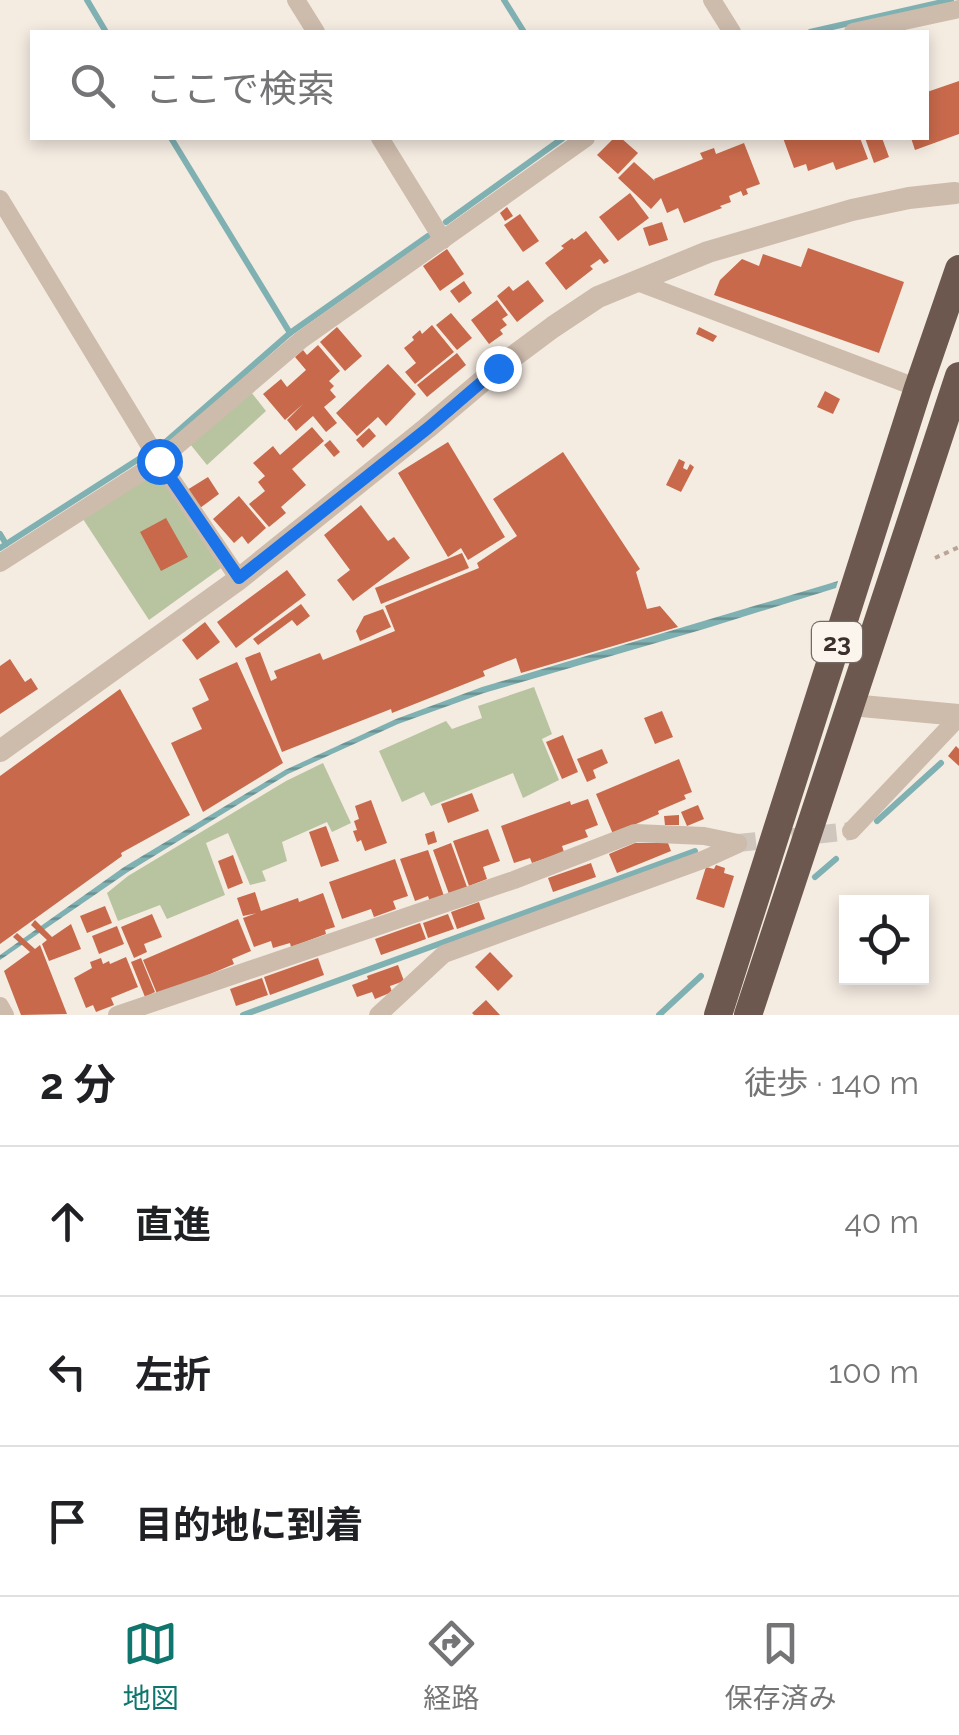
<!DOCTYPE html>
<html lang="ja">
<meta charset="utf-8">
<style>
body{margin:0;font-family:Raleway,"Noto Sans JP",sans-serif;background:#f2f2f2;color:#202124}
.controls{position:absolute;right:30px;bottom:30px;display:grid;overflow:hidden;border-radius:0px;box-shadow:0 5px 15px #0003}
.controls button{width:90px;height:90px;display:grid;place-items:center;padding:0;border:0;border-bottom:2px solid #e0e0e0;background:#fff;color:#202124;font:50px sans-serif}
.stop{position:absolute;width:30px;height:30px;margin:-22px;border:8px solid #1a73e8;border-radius:50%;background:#fff}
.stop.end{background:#1a73e8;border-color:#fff;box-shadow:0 2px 10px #0008}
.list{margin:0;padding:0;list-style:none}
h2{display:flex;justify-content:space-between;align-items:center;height:130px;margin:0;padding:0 40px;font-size:42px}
h2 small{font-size:32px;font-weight:400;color:#757577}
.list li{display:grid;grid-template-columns:65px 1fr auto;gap:30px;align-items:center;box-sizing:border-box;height:150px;padding:0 40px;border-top:2px solid #e0e0e0}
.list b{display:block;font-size:38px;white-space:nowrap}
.list em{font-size:32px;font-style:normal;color:#757577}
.icon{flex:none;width:55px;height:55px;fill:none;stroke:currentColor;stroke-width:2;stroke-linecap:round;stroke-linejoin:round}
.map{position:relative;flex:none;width:959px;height:1015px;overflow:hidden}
.search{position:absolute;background:#fff;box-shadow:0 5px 15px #0003;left:30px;right:30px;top:30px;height:110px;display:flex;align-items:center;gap:25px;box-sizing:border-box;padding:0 35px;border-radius:0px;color:#757577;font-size:38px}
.sheet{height:580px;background:#fff}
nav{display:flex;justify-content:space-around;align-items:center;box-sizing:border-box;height:140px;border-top:2px solid #e0e0e0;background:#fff;font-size:28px;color:#757577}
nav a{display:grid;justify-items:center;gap:5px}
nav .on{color:#0f766e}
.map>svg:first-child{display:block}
</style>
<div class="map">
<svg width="959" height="1015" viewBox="0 0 959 1015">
<defs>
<pattern id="water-rules" width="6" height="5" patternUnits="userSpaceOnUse" patternTransform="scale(2.5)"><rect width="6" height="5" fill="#7fb0b2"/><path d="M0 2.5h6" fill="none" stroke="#699091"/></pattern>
</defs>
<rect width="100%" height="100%" fill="#f4ebe1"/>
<g fill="#b8c4a0">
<polygon points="251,392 266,411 207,465 190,444"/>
<polygon points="155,470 221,568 149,620 83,519"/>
<polygon points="534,687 552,734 542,739 559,780 523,798 513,773 431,806 424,792 402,802 379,751 446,721 452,729 482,718 478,706"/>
<polygon points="323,763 351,823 332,832 327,822 282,842 287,861 262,871 266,881 250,885 228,833 206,843 225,895 167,919 160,905 118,921 107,893 128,876 286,781"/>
</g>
<polygon fill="url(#water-rules)" points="838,581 836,588 704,629 484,693 398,724 288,774 128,872 0,960 0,955 124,867 285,770 396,719 482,687"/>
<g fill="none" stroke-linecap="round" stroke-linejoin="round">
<g stroke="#7fb0b2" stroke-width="6">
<polyline points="87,0 106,32"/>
<polyline points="504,0 524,32"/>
<polyline points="810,32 951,0"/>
<polyline points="171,138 290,333"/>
<polyline points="446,222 563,138"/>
<polyline points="161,446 290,333 428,236"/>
<polyline points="0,534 6,544"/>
<polyline points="0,548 145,455"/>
<polyline points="877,821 941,763"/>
<polyline points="815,877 836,859"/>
<polyline points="243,1015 695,851"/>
<polyline points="659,1015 701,976"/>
</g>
</g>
<g fill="#c8694b">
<polygon points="959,81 959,134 915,150 911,138 926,138 926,98 929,97 927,92"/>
<polygon points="614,138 621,138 638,153 618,174 597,155"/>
<polygon points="783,138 860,138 868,159 836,170 833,162 808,171 806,164 794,168"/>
<polygon points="865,138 882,138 889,157 874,163"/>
<polygon points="744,143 760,184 746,189 748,194 743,196 741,191 729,196 731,202 720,206 722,208 684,223 678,208 667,213 661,198 651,209 618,178 634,162 655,181 654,179 703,159 700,153 714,148 716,154"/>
<polygon points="630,193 649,218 618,241 599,217"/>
<polygon points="507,207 513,216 505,221 500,213"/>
<polygon points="520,214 539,241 523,252 504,225"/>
<polygon points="662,222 668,240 649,246 643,228"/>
<polygon points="586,231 609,261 604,264 600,259 590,266 593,269 566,290 545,263 564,248 561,246 572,238 574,240"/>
<polygon points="808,248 904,282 879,353 714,295 720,280 742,259 759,266 763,254 801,267"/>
<polygon points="447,249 464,274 440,291 423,266"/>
<polygon points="528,280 544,301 517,322 497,296 509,286 513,291"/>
<polygon points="464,281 472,293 459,303 450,291"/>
<polygon points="497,300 508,315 502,319 507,325 500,330 503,334 489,344 471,320"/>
<polygon points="451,313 472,338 457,350 436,325"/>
<polygon points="432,325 454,352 415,384 405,372 416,363 404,348 414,340 412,337 420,330 422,334"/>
<polygon points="337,327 362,356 345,371 320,342"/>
<polygon points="699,327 717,336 713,342 696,334"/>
<polygon points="318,345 340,371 329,381 334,386 330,390 336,397 324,407 337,423 326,432 313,416 296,431 287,420 303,404 285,420 263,394 281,379 287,387 306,370 295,357 303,350 307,355"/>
<polygon points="457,353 466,365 427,397 417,385"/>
<polygon points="388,364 416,394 386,426 378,417 357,436 336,413"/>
<polygon points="825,391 840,399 833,414 817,407"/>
<polygon points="312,427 324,441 292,469 306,485 281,507 286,513 269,527 249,504 265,491 258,482 265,476 253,463 273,446 280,455"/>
<polygon points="369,428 376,436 363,448 356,440"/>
<polygon points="330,440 340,452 334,457 324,445"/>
<polygon points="448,442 505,537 468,560 461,548 448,557 398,473"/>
<polygon points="563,452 640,569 636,572 647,609 660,606 678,627 521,673 516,658 483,671 485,676 392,713 391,709 282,752 245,658 260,652 271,681 277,678 274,671 320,653 323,660 395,631 385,606 479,568 477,563 517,536 493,499"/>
<polygon points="679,459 685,462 683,468 687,470 690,464 694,467 681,492 666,485"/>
<polygon points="208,477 219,494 200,508 187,490"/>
<polygon points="239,496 266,528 248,544 242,536 234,543 213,519"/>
<polygon points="361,505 388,541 394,537 410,558 353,601 337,580 350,570 324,535"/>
<polygon points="166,518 188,557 161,571 140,532"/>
<polygon points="462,553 469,568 381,604 375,588"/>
<polygon points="287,570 306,595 236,648 217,622"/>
<polygon points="301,604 310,616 297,626 292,620 258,645 253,639"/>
<polygon points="383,609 391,627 360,641 356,631 364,616"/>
<polygon points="205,622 220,642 197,660 182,640"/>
<polygon points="10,659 25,682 31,678 38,689 0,714 0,666"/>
<polygon points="237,662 283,763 203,812 171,743 202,729 192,708 209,700 199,679"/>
<polygon points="120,689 190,815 121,853 122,856 0,944 0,776"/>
<polygon points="662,711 673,737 655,744 644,718"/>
<polygon points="563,735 578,772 562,779 546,742"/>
<polygon points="956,746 959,749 959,766 948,756"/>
<polygon points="602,749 608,763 593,770 596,778 587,782 577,759"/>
<polygon points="679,759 692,792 684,795 686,799 658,811 659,814 613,834 596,794"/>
<polygon points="472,793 479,811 448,823 441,804"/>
<polygon points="588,799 598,825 585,830 588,837 562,846 564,852 532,863 530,858 514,863 501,826 570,801 571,805"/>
<polygon points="371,800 387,843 365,851 361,840 357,842 353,831 357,830 354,821 359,819 355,806"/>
<polygon points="698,805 704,819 687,826 681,812"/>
<polygon points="679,815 679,825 665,825 664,816"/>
<polygon points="326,826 339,861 321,867 309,832"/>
<polygon points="488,829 500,861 483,867 487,879 469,886 453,841"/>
<polygon points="434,831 437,842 428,845 425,834"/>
<polygon points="451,843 467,887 449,894 433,850"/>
<polygon points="635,843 668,843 671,851 617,873 609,854"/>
<polygon points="428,850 444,896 430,902 428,896 415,901 400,859"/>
<polygon points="233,855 243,883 228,889 218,861"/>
<polygon points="395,859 408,896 393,901 396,909 374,917 371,909 342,919 329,882"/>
<polygon points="591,863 596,877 553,892 548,878"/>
<polygon points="716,865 725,868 724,873 734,876 724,908 696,899 706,867 714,869"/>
<polygon points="255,892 261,911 298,898 299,902 323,893 335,927 325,930 326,934 291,947 290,943 273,948 271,941 254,947 243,918 257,913 243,916 237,898"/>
<polygon points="479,902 485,919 457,929 451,912"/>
<polygon points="105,906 112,923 87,933 80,916"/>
<polygon points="152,914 162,937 144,944 147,952 134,958 121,927"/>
<polygon points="448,914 454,929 428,938 423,923"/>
<polygon points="238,919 251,951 232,959 234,964 158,996 143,960"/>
<polygon points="35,920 52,937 71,924 81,949 49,961 42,944 47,940 31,925"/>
<polygon points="420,923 426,939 381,955 375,939"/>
<polygon points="117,926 124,944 99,954 92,936"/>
<polygon points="17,933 35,949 40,945 67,1014 21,1015 4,971 30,952 13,937"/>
<polygon points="490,952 513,976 498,991 475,967"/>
<polygon points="126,957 138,987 111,998 114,1005 96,1012 93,1005 86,1008 74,978 92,968 90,962 101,958 103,964 109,961 110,964"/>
<polygon points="141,958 155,992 145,997 131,962"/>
<polygon points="318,958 324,975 270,995 264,977"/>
<polygon points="398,965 404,981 390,986 392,992 375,999 372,992 357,997 352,985 368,979 367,976"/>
<polygon points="262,978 268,995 236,1006 230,989"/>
<polygon points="486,1000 500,1015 474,1015 472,1013"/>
</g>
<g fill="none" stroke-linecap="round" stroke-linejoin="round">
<polyline stroke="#cfc6bd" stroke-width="18" stroke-dasharray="18 9" stroke-linecap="butt" points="738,843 851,831"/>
<polyline stroke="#b9a596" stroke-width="4" stroke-dasharray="5 5" stroke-linecap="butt" points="935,558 959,547"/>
<g stroke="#cdbbac" stroke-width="18">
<polyline points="296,0 316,32"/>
<polyline points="712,0 732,32"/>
<polyline points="853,32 959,9"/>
<polyline points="380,138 443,240"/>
<polyline points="0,199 159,461 239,579"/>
<polyline points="635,281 918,388"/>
<polyline points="0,563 159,461 301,340 586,138"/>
<polyline points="851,831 959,717"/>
<polyline points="0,1006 5,1015"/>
<polyline points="117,1015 514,880 635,833 704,836 738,843"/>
<polyline points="378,1015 444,954 705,859 738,844"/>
</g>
<g stroke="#cdbbac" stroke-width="22">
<polyline points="851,705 959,715"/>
<polyline points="0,751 239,579 427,428 498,368 553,327 598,297 708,252 852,210 909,198 955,193"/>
</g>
<g stroke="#6c584f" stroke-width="28">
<polyline points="718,1015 918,388 959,269"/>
<polyline points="748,1015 959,376"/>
</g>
</g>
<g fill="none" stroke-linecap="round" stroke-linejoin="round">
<polyline stroke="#1a73e8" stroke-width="12" points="159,461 239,578 428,428 498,368"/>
</g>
<g text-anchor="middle" stroke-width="10" stroke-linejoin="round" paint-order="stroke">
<rect fill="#fbf5ee" stroke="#756b66" stroke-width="2.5" x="812" y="622" width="50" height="40" rx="8"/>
<g font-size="25" font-weight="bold" fill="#3b302b">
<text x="837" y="651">23</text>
</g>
</g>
</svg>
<div class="controls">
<button><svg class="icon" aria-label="locate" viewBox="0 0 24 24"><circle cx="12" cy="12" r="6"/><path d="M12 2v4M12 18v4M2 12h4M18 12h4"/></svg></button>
</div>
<div class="stop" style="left:159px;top:461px"></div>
<div class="stop end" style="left:498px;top:368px"></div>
<div class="search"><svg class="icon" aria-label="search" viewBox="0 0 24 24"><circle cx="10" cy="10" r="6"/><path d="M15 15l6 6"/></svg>ここで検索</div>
</div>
<section class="sheet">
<h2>2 分<small>徒歩 · 140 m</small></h2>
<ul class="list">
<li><svg class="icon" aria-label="ahead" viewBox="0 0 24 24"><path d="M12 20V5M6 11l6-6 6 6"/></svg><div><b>直進</b></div><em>40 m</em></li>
<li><svg class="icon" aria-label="left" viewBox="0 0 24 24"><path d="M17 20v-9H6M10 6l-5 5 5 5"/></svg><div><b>左折</b></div><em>100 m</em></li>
<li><svg class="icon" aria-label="arrive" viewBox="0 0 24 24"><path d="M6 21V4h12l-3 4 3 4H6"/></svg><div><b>目的地に到着</b></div></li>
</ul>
</section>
<nav>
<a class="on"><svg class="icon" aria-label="map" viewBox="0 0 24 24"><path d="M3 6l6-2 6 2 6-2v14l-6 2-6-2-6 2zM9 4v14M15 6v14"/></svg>地図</a>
<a><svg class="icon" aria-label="directions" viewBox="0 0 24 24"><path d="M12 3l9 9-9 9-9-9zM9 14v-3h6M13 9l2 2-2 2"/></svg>経路</a>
<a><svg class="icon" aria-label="saved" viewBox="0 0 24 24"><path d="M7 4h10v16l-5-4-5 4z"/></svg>保存済み</a>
</nav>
